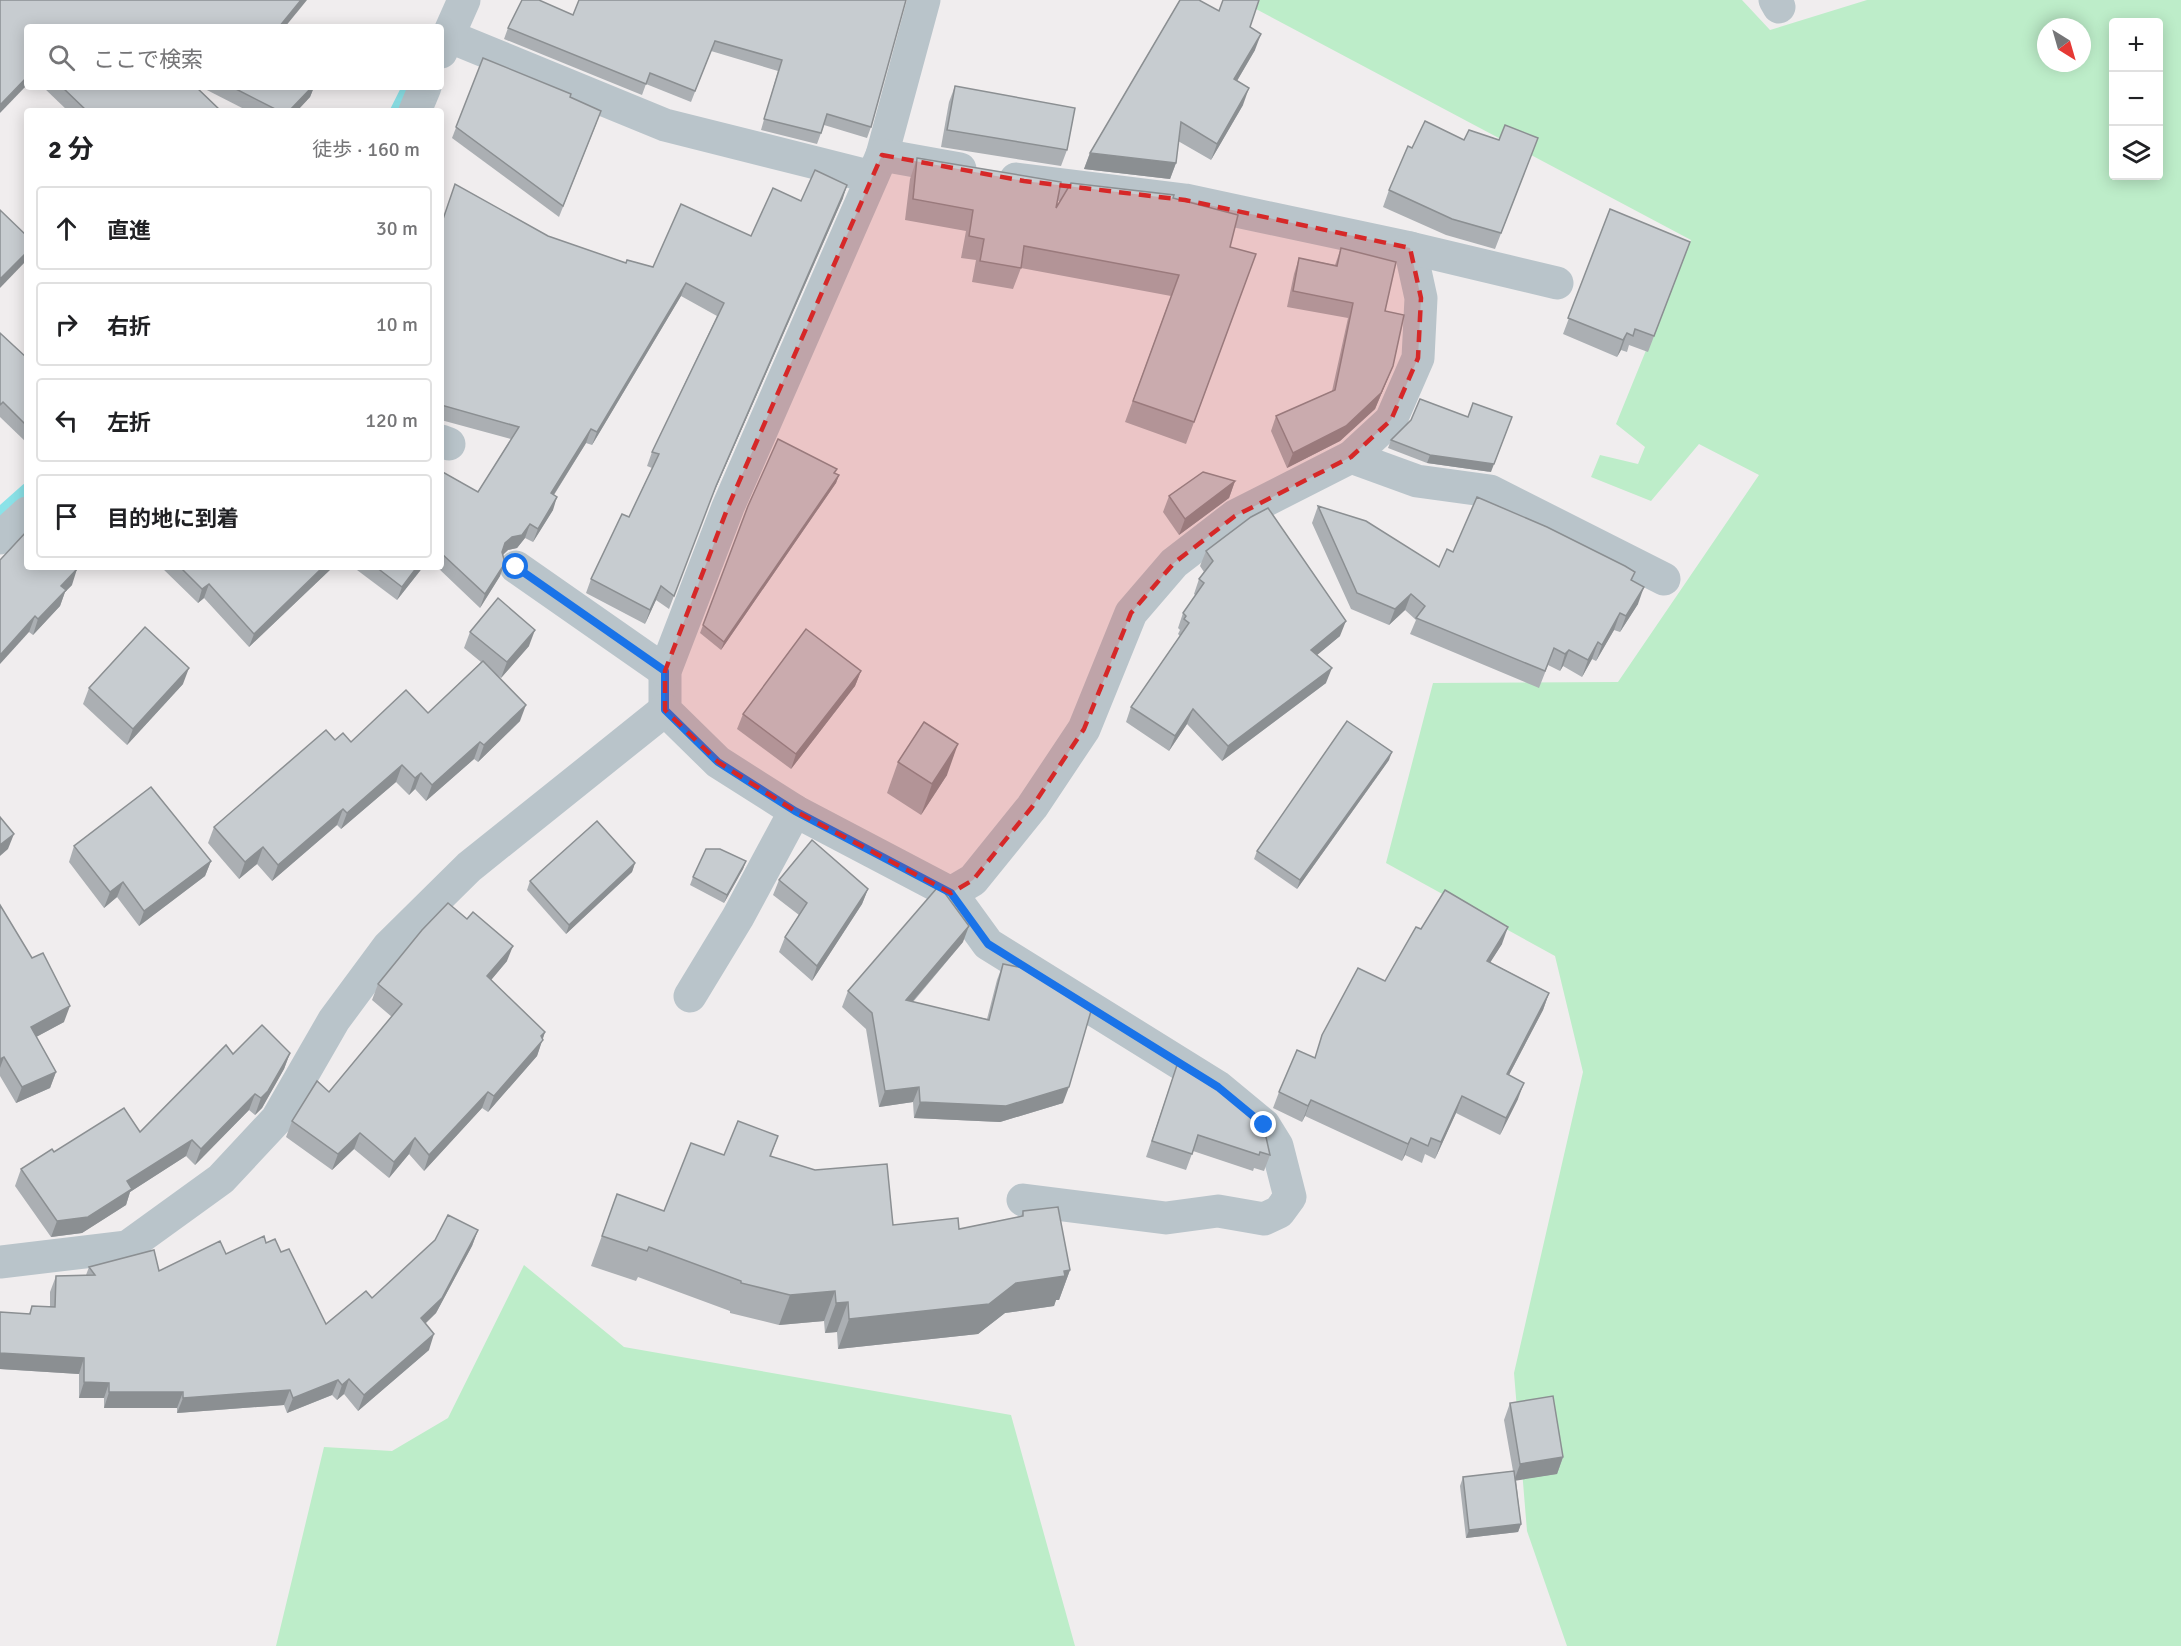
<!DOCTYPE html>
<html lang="ja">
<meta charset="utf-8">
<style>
body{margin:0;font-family:Signika,"Noto Sans JP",sans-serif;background:#f6f6f6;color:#202124}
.controls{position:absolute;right:18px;top:18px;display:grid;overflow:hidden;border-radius:6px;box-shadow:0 3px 15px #0003}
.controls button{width:54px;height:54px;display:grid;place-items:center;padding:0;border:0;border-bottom:2px solid #e0e0e0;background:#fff;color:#202124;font:30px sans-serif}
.compass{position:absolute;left:2037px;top:18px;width:54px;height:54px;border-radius:50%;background:#fff;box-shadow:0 3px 15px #0003;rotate:143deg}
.stop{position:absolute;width:18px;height:18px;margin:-14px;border:4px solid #1a73e8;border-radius:50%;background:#fff}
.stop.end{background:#1a73e8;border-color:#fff;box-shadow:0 2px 6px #0008}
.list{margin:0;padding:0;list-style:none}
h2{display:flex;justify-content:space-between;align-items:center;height:78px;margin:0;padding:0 24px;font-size:26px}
h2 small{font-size:20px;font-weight:400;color:#757577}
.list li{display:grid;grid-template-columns:39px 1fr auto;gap:18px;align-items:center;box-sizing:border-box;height:84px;margin:0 12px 12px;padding:0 12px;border:2px solid #e0e0e0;border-radius:6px}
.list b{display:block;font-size:22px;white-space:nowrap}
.list em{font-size:20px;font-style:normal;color:#757577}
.icon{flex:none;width:33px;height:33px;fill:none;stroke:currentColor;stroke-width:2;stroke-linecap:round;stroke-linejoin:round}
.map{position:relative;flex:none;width:2181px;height:1646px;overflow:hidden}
.search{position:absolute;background:#fff;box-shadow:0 3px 15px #0003;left:24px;top:24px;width:420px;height:66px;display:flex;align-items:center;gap:15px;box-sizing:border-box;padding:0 21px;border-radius:6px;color:#757577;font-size:22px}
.panel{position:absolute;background:#fff;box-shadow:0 3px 15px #0003;left:24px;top:108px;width:420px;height:462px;border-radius:6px}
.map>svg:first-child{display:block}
</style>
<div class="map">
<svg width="2181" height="1646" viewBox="0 0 2181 1646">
<rect width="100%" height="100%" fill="#f0edee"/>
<g fill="#bdedc9" fill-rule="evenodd">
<path d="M1239,0H1742L1770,30L1867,0H2181V1646H1567L1527,1531L1514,1373L1583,1072L1555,956L1386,863L1433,683L1618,682L1759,475L1699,444L1651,501L1591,477L1600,455L1638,464L1645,447L1616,424L1691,240ZM2114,22H2158V176H2114ZM2046,27H2082V63H2046Z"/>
<polygon points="524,1265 624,1347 1011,1415 1075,1646 276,1646 324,1447 392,1451 448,1418"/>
</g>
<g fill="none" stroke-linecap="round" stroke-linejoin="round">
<g stroke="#8be2e8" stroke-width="12">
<polyline points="396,111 408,87"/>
<polyline points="0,513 27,489"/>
</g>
<g stroke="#b9c4ca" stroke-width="33">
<polyline points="924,0 882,155 728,507 665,671 665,710 718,762 795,811 951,893 973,880 1032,807 1084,729 1131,613 1174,563 1235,516 1351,457 1391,420 1418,358 1421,298 1410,248 1185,200 1016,179"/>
<polyline points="1775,0 1779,7"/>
<polyline points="448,36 665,125 872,177"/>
<polyline points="441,52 464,0"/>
<polyline points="415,111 425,87"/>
<polyline points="882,155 960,169"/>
<polyline points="1410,248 1557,283"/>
<polyline points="441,441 449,444"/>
<polyline points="1351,457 1417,481 1490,491 1664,579"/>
<polyline points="0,538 27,513"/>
<polyline points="516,567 665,671"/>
<polyline points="951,893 988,944 1218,1087 1264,1125 1277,1146 1290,1197 1279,1212 1264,1219 1218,1211 1166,1218 1023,1200"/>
<polyline points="690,996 738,917 795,811"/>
<polyline points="0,1262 127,1247 221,1179 277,1119 334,1020 388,947 469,867 665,710"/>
</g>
</g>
<g fill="#abafb3">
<polygon points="906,0 871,127 867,138 824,125 817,144 761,130 778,71 711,51 691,102 646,84 642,95 504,39 508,28 573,15"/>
<polygon points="1218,11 1250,27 1255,50 1237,81 1243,105 1211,160 1178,141 1176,163 1170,179 1084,169 1090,153"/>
<polygon points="483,58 597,122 559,217 452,138"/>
<polygon points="955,86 1067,150 1061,166 941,147 949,102"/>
<polygon points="43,87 196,87 221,111 68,111"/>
<polygon points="201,87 314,87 310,97 297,111 248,111"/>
<polygon points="1538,138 1495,249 1446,235 1383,207 1389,190 1412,148 1464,140 1499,140"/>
<polygon points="917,158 1056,208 1173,198 1230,247 1256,254 1186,444 1125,422 1171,296 1021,268 1013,289 972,282 976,260 961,258 966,231 905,220 910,179"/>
<polygon points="843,198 711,499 669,609 656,600 645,624 586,593 591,579 629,517 652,468 647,466 652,452 717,316 681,296 592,445 586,443 554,495 553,510 533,542 525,538 517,548 508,550 503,555 500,576 480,608 437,567 441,567 441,471 478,492 511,439 441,420 441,224 548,236 626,263 653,267 751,236 801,201"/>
<polygon points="1610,209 1690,242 1648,352 1629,345 1627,352 1621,350 1617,357 1563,334"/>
<polygon points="1341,248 1385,311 1393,366 1375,409 1340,441 1287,468 1271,431 1276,416 1332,391 1348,318 1287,307 1294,274 1299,258 1335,265"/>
<polygon points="0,333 27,358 27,443 0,417"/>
<polygon points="1391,440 1491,472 1427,463 1388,448"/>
<polygon points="839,475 836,483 721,650 700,633 748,506"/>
<polygon points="1235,481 1229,498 1179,535 1163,512 1169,496"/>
<polygon points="1318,506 1439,567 1453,552 1635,572 1632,580 1638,604 1620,632 1614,630 1596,661 1592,659 1582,677 1563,666 1560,671 1548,665 1539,688 1410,634 1416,620 1405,610 1389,625 1351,609 1312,523"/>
<polygon points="1206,551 1340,636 1317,655 1326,683 1222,761 1187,724 1169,751 1126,722 1131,707 1180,636 1178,634 1180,630 1178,628 1183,613 1196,596 1194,594 1199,579 1204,572 1200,566"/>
<polygon points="0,560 72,585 65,592 60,606 33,635 29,632"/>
<polygon points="161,567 333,567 249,647 204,598 198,603"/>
<polygon points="353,567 423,567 397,600"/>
<polygon points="470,632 529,646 501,678 497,675 520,721 478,762 474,759 426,801 415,789 409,795 396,782 341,829 337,825 272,881 257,864 239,879 208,843 214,827 335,740 351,742 428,713 481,662 464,648"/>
<polygon points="861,671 855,686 791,769 737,729 743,714"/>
<polygon points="183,684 127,745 83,704 89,688"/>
<polygon points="1389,760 1297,889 1254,859 1257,851"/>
<polygon points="898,762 947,775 921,815 887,793"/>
<polygon points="74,846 211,861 205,876 139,926 117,897 104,908 69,862"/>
<polygon points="746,861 743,869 724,903 690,885 693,877"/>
<polygon points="635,863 632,872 566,934 527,890 530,881"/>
<polygon points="779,880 868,889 862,904 812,981 779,952 785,937 799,915 773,895"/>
<polygon points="0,905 64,1022 36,1037 56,1072 50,1088 16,1103 0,1076"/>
<polygon points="1421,929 1502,944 1490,962 1549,993 1543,1010 1509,1075 1518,1099 1500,1135 1456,1113 1435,1159 1425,1154 1422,1163 1405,1155 1402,1161 1305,1116 1302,1122 1273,1108 1279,1092 1315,1058 1322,1035 1385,981"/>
<polygon points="963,942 913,1002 987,1019 997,980 1003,964 1063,1103 1000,1122 914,1118 913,1102 879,1107 866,1029 842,1007 848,991"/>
<polygon points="507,961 491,980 545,1032 537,1056 488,1112 482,1108 424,1171 409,1154 389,1178 354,1149 332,1170 286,1137 292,1121 329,1092 392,1017 372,1000 378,984"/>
<polygon points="290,1053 284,1069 262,1108 255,1115 249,1110 195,1165 186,1156 130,1192 126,1205 82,1233 51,1237 15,1186 21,1169 54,1152 140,1132 233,1054"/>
<polygon points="1177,1065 1270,1155 1264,1171 1254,1168 1253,1171 1193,1151 1186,1170 1146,1157"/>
<polygon points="778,1136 771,1156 893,1225 959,1229 1021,1216 1023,1211 1070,1270 1059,1300 1056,1300 1054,1306 1005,1313 978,1334 838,1349 837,1332 825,1333 824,1321 779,1325 730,1313 730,1311 638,1277 636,1281 591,1266 617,1194 664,1211"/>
<polygon points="478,1230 472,1246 436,1313 426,1323 429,1350 358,1411 344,1394 337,1400 332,1395 287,1413 284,1405 177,1413 177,1408 104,1408 104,1398 79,1398 79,1374 0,1369 0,1312 29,1314 32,1306 50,1307 50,1292 56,1276 86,1275 89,1267 159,1271 266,1243 281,1252 326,1324 372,1298"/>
<polygon points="1510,1403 1563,1457 1557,1474 1516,1480 1521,1524 1518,1532 1466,1538 1460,1486 1463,1477 1513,1471 1504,1420"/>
</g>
<g fill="#8b8f92">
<polygon points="301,0 307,0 285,27 279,27"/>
<polygon points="1261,34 1255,50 1228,96 1234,79"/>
<polygon points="27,77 27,85 0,113 0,105"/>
<polygon points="312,87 314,87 310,97 297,111 289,111"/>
<polygon points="1249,88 1243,105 1211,160 1217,144"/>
<polygon points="1090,153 1176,163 1170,179 1084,169"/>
<polygon points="847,185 843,198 711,499 669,609 716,486"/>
<polygon points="27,252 27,260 0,288 0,279"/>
<polygon points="686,283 681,296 592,445 597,432"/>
<polygon points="1627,333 1621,350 1617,357 1623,340"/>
<polygon points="1393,366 1375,409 1340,441 1287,468 1293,453"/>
<polygon points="1512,417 1491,472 1427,463 1430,455"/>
<polygon points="591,429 586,443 546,507 551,493"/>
<polygon points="839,475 836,483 721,650 724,642"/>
<polygon points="1235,481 1229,498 1179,535 1185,519"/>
<polygon points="557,497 553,510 533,542 538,529"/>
<polygon points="530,524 525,538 517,548 508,550 500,557 505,543 512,537"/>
<polygon points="505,563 500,576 480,608 485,594"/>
<polygon points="323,567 333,567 249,647 254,634"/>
<polygon points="417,567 423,567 397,600 402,587"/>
<polygon points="77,569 72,585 65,592 60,606 33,635 38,619 61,586"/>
<polygon points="209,584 204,598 198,603 202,589"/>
<polygon points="661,586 656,600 645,624 650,610"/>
<polygon points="1644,587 1638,604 1620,632 1626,616"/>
<polygon points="1411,594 1405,610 1389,625 1395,609"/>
<polygon points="1620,613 1614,630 1596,661 1602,645"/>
<polygon points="35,616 29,632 0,664 0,655"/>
<polygon points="1346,621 1340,636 1305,665 1311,650"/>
<polygon points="535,630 529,646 501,678 507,662"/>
<polygon points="1598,642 1592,659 1582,677 1588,660"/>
<polygon points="1569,650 1563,666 1560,671 1565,654"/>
<polygon points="189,668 183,684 127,745 133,729"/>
<polygon points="1332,668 1326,683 1222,761 1228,746"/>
<polygon points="861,671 855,686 791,769 796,754"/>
<polygon points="526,705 520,721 478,762 484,745"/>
<polygon points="1193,709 1187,724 1169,751 1175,736"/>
<polygon points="480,742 474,759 426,801 432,785"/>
<polygon points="958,744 947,775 921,815 932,784"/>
<polygon points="1392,752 1389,760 1297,889 1300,880"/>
<polygon points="402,765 396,782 341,829 347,813"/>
<polygon points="421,773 415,789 409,795 415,778"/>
<polygon points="343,809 337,825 272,881 278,865"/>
<polygon points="14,834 8,849 0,856 0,845"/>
<polygon points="263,847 257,864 239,879 245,862"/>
<polygon points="211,861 205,876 139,926 144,911"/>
<polygon points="746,861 743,869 724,903 727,895"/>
<polygon points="635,863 632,872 566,934 569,925"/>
<polygon points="123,882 117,897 104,908 110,892"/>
<polygon points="868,889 862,904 812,981 817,966"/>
<polygon points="969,926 963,942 900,1016 906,1000"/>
<polygon points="1508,927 1502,944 1481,977 1487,961"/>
<polygon points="513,946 507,961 481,992 487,976"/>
<polygon points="1549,993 1543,1010 1501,1090 1507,1074"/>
<polygon points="70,1006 64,1022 25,1043 31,1027"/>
<polygon points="545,1032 537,1056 488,1112 494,1096 541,1036"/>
<polygon points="290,1053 284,1069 262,1108 255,1115 261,1098"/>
<polygon points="4,1057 0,1068 0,1059"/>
<polygon points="56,1072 50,1088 16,1103 22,1087"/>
<polygon points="1524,1083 1518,1099 1500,1135 1506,1118"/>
<polygon points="919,1087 913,1102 879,1107 885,1091"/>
<polygon points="1069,1087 1063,1103 1000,1122 914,1118 920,1102"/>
<polygon points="488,1092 482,1108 424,1171 429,1155"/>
<polygon points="255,1094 249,1110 195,1165 201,1149"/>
<polygon points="1462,1096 1456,1113 1435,1159 1441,1142"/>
<polygon points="1311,1100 1305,1116 1302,1122 1308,1106"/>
<polygon points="360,1133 354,1149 332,1170 338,1154"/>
<polygon points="415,1138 409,1154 389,1178 394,1162"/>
<polygon points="1411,1138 1405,1155 1402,1161 1408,1144"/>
<polygon points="192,1140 186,1156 130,1192 126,1205 82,1233 51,1237 57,1221 127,1181"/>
<polygon points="478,1230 472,1246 436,1313 415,1333 421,1318"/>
<polygon points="1070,1270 1059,1300 1056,1300 1054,1306 1005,1313 978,1334 838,1349 849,1319 1016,1283"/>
<polygon points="835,1291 824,1321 779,1325 790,1295"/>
<polygon points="848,1302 837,1332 825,1333 836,1303"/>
<polygon points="434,1334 429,1350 358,1411 364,1395"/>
<polygon points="0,1353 84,1358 79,1374 0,1369"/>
<polygon points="349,1379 344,1394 337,1400 342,1385"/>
<polygon points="338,1380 332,1395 287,1413 293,1398"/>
<polygon points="84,1382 109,1383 104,1398 79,1398"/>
<polygon points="290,1390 284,1405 177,1413 183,1398"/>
<polygon points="109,1392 183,1392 177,1408 104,1408"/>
<polygon points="1563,1457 1557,1474 1514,1481 1520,1464"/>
<polygon points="1521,1524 1518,1532 1466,1538 1469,1530"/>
</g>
<g fill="#c7ccd0" stroke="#8b8f92" stroke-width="1.5">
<polygon points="0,0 301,0 279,27 27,27 27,77 0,105"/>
<polygon points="522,0 539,0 573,15 579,0 906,0 871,127 827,114 821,133 764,119 782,60 715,41 695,91 650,73 646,84 508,28"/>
<polygon points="1180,0 1199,0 1219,11 1223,0 1259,0 1250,27 1261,34 1234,79 1249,88 1217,144 1181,122 1176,163 1090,153"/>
<polygon points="483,58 571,94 570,97 601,111 563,206 456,127"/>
<polygon points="955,86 1075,108 1067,150 947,130"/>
<polygon points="62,87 196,87 221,111 87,111"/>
<polygon points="232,87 312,87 289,111 279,111"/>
<polygon points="1425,121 1464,140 1469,130 1499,140 1505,125 1538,138 1501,233 1452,219 1389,190 1408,146 1412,148"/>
<polygon points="917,158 1061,182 1056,208 1071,183 1174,195 1173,198 1238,215 1230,247 1256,254 1194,422 1133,401 1179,275 1024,246 1021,268 980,261 984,239 969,236 973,210 913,199"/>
<polygon points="815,170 847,185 716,486 674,596 661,586 650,610 591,579 622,514 629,517 659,454 652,452 724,303 686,283 597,432 591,429 551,493 557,497 538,529 530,524 522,535 512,537 505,543 502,552 505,563 485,594 441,553 441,471 478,492 519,427 441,405 441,225 455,184 548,236 626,263 627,260 653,267 681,204 751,236 773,188 801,201"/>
<polygon points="1610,209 1690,242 1654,336 1635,329 1633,336 1627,333 1623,340 1568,318"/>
<polygon points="0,210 27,236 27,252 0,279"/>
<polygon points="1341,248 1396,262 1385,311 1404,315 1393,366 1381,393 1346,426 1293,453 1276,416 1335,390 1353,303 1293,291 1299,258 1337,266"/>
<polygon points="0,333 27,358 27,426 3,402 0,405"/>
<polygon points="1420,399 1468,417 1473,403 1512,417 1494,464 1430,455 1391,440 1411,420"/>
<polygon points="778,439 837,469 834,473 839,475 724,642 703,625 748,506"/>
<polygon points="1203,472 1235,481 1185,519 1169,496"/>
<polygon points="1477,497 1547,527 1625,566 1635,572 1631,580 1644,587 1626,616 1620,613 1602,645 1598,642 1588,660 1569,650 1565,654 1554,648 1545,671 1416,618 1425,606 1411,594 1395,609 1357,593 1318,506 1366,521 1439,567 1447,549 1453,552"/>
<polygon points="1268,508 1346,621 1311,650 1332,668 1228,746 1193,709 1175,736 1131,707 1189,623 1184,619 1186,616 1183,613 1204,583 1199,579 1213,561 1206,551 1251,517"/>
<polygon points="27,531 27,567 75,567 77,569 61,586 66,590 38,619 35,616 0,655 0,560"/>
<polygon points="180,567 323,567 254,634 209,584 202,589"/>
<polygon points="376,567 417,567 402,587"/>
<polygon points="498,598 535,630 507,662 470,632"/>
<polygon points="145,627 189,668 133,729 89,688"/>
<polygon points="806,629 861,671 796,754 743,714"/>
<polygon points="483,661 526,705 484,745 480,742 432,785 421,773 415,778 402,765 347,813 343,809 278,865 263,847 245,862 214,827 326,730 335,740 343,733 351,742 406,690 428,713"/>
<polygon points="1347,721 1392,752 1300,880 1257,851"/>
<polygon points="924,722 958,744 932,784 898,762"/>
<polygon points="151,787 211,861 144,911 123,882 110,892 74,846"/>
<polygon points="0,817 14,834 0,845"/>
<polygon points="597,821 635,863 569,925 530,881"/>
<polygon points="812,840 868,889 817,966 785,937 807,903 779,880"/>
<polygon points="706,849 720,849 746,861 727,895 693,877"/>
<polygon points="937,888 944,892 969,926 906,1000 989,1020 1003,964 1023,968 1091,1011 1069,1087 1006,1106 920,1102 919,1087 885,1091 872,1013 848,991"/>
<polygon points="1445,890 1508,927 1487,961 1549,993 1507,1074 1524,1083 1506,1118 1462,1096 1441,1142 1431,1138 1428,1146 1411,1138 1408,1144 1311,1100 1308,1106 1279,1092 1297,1050 1315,1058 1322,1035 1358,968 1385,981 1416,927 1421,929"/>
<polygon points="448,903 467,919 473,912 513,946 487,976 545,1032 541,1036 543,1040 494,1096 488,1092 429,1155 415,1138 394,1162 360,1133 338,1154 292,1121 317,1081 329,1092 402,1004 378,984 422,930"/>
<polygon points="0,905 32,958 43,953 70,1006 31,1027 56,1072 22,1087 4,1057 0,1059"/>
<polygon points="262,1025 290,1053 268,1091 261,1098 255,1094 201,1149 192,1140 127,1181 132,1189 88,1217 57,1221 21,1169 52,1149 54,1152 124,1108 140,1132 226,1045 233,1054"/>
<polygon points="1177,1065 1213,1086 1256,1121 1266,1137 1270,1155 1260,1152 1259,1155 1198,1135 1192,1154 1152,1141"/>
<polygon points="738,1121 778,1136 770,1156 815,1170 887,1164 893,1225 958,1218 959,1229 1023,1216 1023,1211 1058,1207 1070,1270 1064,1271 1065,1276 1016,1283 989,1304 849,1319 848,1302 836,1303 835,1291 790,1295 741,1283 741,1281 649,1247 647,1251 602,1236 617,1194 664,1211 691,1143 724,1155"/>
<polygon points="448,1215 478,1230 442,1298 421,1318 434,1334 364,1395 349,1379 342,1385 338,1380 293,1398 290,1390 183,1398 183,1392 109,1392 109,1383 84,1382 84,1358 0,1353 0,1312 30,1314 32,1306 55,1307 56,1276 95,1275 89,1267 154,1250 159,1271 220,1241 226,1254 264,1236 266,1243 275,1239 281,1252 289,1249 326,1324 366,1291 372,1298 435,1240"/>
<polygon points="1553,1396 1563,1457 1520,1464 1510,1403"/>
<polygon points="1514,1471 1521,1524 1469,1530 1463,1477"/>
</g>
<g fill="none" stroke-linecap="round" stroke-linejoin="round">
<polyline stroke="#1a73e8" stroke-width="8" points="516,567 665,671 665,710 718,762 795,811 951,893 988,944 1218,1087 1264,1125"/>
</g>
<path fill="#d62828" fill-opacity="0.2" stroke="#d62828" stroke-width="4.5" stroke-dasharray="12 8" stroke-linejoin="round" d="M882,155L1024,181L1185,200L1410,248L1421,298L1418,358L1391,420L1351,457L1235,516L1174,563L1131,613L1084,729L1032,807L973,880L951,893L795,811L718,762L665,710V671L728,507Z"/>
</svg>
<div class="controls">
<button>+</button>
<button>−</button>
<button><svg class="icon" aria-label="layers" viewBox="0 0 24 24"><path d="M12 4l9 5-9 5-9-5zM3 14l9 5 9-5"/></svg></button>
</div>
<svg class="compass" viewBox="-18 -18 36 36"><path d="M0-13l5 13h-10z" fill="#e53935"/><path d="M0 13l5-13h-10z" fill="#757577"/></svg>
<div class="stop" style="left:516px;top:567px"></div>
<div class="stop end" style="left:1264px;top:1125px"></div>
<div class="search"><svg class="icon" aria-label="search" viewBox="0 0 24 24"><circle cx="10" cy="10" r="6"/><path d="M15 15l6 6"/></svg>ここで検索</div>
<section class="panel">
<h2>2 分<small>徒歩 · 160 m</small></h2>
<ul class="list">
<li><svg class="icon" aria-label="ahead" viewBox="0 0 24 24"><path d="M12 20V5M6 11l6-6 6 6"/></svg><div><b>直進</b></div><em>30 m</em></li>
<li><svg class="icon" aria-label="right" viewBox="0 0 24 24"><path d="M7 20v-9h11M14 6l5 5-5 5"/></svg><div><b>右折</b></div><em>10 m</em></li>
<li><svg class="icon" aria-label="left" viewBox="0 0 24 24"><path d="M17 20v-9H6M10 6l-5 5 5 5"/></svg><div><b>左折</b></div><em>120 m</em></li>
<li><svg class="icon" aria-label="arrive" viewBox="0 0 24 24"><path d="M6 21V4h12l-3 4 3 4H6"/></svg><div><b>目的地に到着</b></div></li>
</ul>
</section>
</div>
